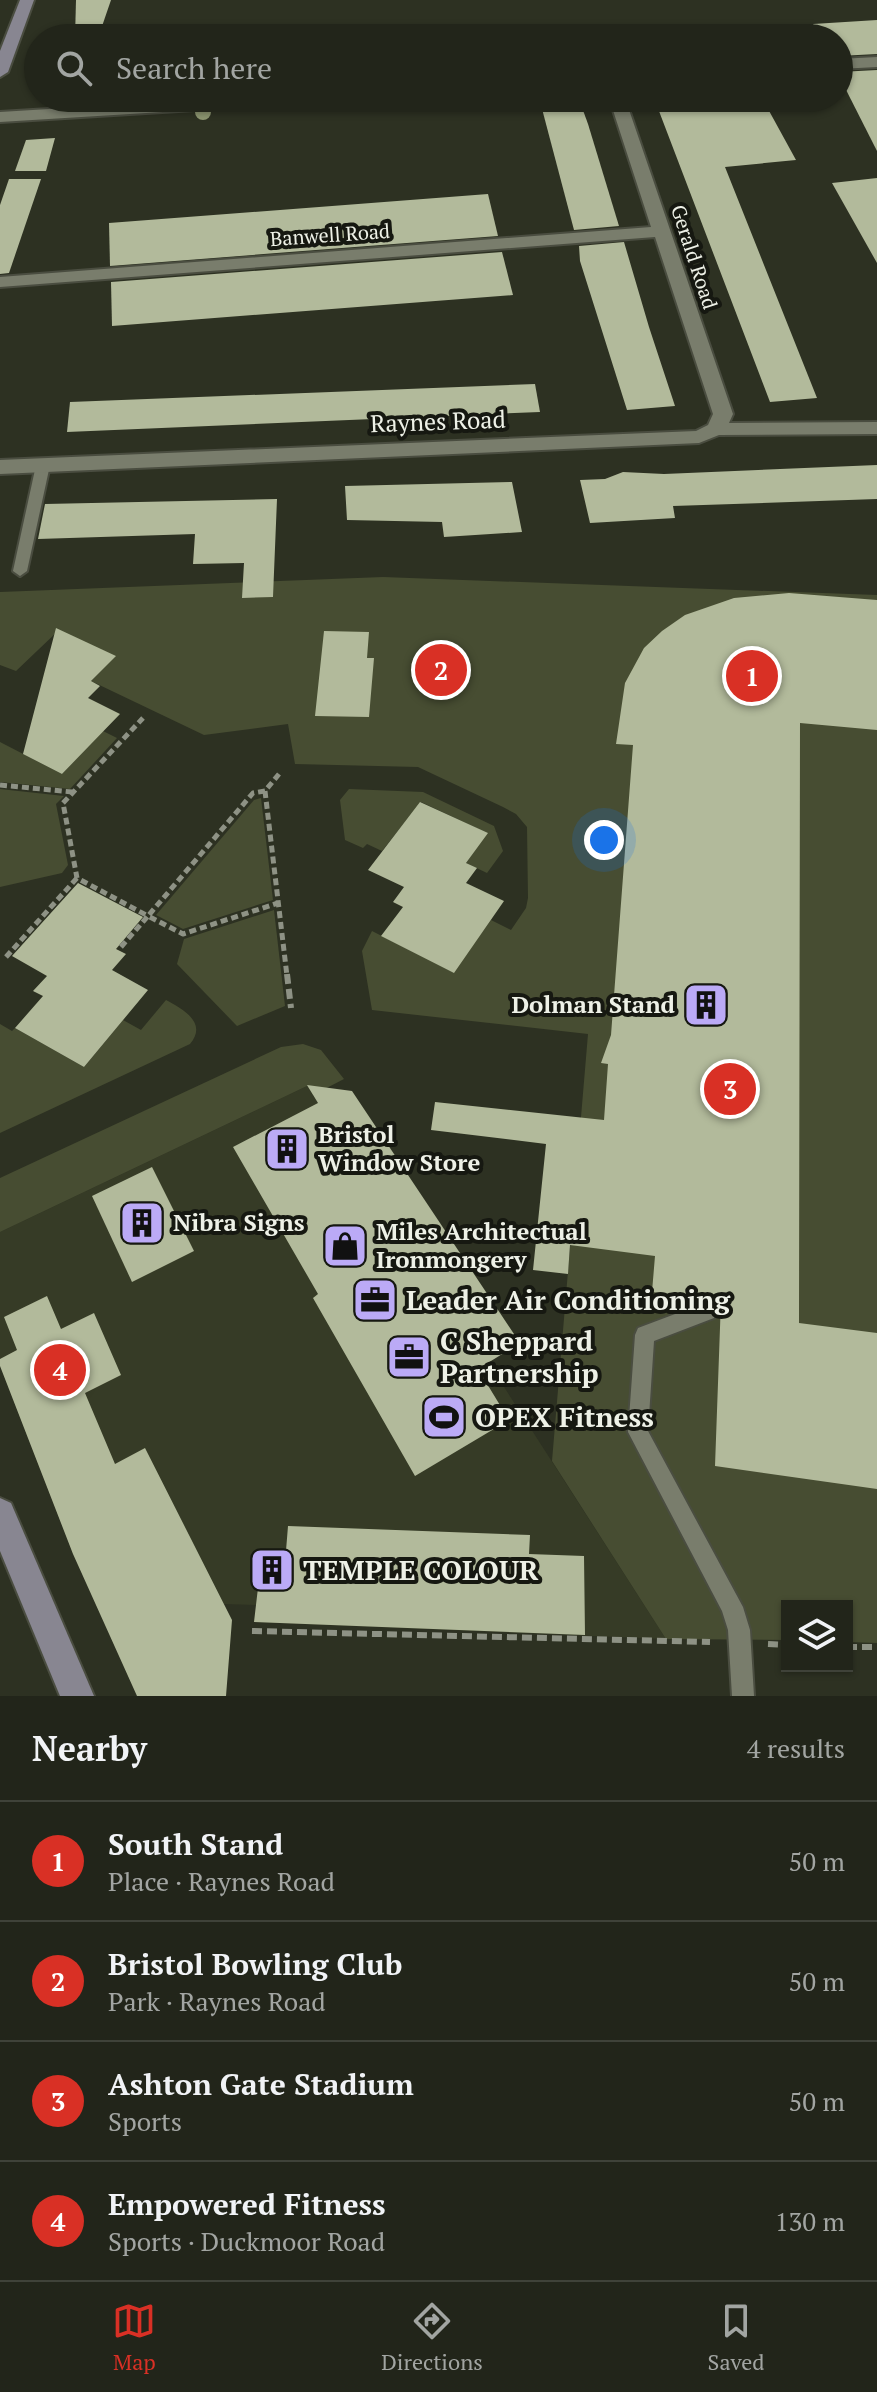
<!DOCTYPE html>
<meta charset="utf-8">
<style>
body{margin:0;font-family:"PT Serif",serif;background:#2e3127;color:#f1f3f6}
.controls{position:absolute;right:24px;bottom:24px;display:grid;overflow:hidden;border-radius:0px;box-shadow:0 2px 6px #0004}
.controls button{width:72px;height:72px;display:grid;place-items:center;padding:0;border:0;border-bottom:2px solid #3f4239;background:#22251a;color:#f1f3f6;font:40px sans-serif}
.you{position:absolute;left:604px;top:840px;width:28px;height:28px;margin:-20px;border:6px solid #fff;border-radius:50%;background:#1a73e8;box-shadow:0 0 0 12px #1a73e833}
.badge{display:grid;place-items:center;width:52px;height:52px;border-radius:50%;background:#d93025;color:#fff;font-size:26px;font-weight:700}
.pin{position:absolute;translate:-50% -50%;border:4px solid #fff;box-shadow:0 2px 8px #0006}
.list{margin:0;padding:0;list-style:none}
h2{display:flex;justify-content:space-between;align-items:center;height:104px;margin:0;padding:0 32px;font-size:34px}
h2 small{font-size:26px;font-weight:400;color:#a2a5a2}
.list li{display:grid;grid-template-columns:52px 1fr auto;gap:24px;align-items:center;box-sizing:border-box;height:120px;padding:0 32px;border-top:2px solid #3f4239}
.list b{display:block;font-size:30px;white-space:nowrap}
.list p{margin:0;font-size:26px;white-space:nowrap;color:#a2a5a2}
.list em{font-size:26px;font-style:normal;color:#a2a5a2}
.icon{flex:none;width:44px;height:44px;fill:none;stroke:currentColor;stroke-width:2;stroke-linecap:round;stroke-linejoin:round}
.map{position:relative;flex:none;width:877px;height:1696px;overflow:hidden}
.search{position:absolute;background:#22251a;box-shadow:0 2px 6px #0004;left:24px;right:24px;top:24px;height:88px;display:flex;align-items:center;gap:20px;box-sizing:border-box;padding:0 28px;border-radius:44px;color:#a2a5a2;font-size:30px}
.sheet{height:584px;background:#22251a}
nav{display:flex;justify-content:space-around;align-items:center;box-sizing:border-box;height:112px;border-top:2px solid #3f4239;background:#22251a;font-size:22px;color:#a2a5a2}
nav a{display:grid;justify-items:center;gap:4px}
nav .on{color:#d93025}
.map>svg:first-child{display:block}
</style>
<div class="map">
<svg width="877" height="1696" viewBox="0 0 877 1696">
<rect width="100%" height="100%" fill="#2d3122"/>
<polygon fill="#363b26" points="307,1086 479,1348 666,1639 255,1622 256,1605 224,1604 172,1502 74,1556 0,1366 0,1232"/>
<g fill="#474d32">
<polygon points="383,577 877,595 877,1643 847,1642 847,1606 787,1606 787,1640 666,1639 552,1461 588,1034 372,1010 362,951 372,931 453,972 491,920 511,930 526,908 528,898 527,827 516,814 503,807 418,767 295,764 288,724 204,735 91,681 115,656 59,630 16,671 0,665 0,592"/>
<polygon points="103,731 117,738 70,789 0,782 0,742 62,774"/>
<polygon points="0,789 64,796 56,804 68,865 62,873 0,887"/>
<polygon points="349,789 423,792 494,826 503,851 487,873 466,863 487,833 421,802 382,851 367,844 363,848 345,840 340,800"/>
<polygon points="261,798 273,900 183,929 156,915 254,800"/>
<polygon points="274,910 285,1006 237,1026 177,964 184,939"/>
<path d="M166,1000C183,1009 208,1023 190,1044L0,1133V1024L12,1031L15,1028L84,1067L123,1020L141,1030Z"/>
<polygon points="303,1044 321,1050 344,1079 313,1095 307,1086 0,1232 0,1178 281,1047"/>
</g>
<g fill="#b2ba9b">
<polygon points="76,0 111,0 98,38 75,38"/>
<polygon points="877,20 877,54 839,56 839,38 820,38 813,24"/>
<polygon points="877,70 877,151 839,76 839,72"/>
<polygon points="654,98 762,98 796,160 725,167 817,398 770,402"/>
<polygon points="580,102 588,124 619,226 574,230 541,105"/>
<polygon points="55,138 46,171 15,171 26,140"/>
<polygon points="877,178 877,263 832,183"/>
<polygon points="9,179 41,179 9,273 0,274 0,205"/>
<polygon points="488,194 498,236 110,266 109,223"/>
<polygon points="624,242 649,327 675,406 627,410 580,261 579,246"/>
<polygon points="502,252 513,295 112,326 111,282"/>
<polygon points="535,384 540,412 67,432 70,402"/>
<polygon points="877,465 877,499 673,506 675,518 590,523 580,480 605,479 623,472 664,474"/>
<polygon points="512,482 522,532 444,537 442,522 347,520 345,486"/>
<polygon points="277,499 273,597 242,598 244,563 193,564 195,534 38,539 45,504"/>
<polygon points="789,593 877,600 877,730 800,723 799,1323 877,1333 877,1489 715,1466 721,1300 652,1292 655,1256 570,1245 568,1274 533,1270 546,1144 431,1130 435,1102 604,1120 608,1064 601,1063 611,1035 633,745 616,744 625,683 644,648 662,631 685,615 734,598"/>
<polygon points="56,628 116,656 91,681 100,686 88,698 120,714 62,774 23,754"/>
<polygon points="324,631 369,632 367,658 374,658 369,717 315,716"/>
<polygon points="420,802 488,833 466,863 477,868 466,883 504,901 454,973 381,936 403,907 393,902 404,887 368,870"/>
<polygon points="78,883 143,917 116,949 126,954 112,970 148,990 84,1067 15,1028 43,996 33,991 47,976 12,956"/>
<polygon points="307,1085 352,1091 520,1343 478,1369 509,1420 415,1476 313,1298 318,1294 233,1147 318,1103"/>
<polygon points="152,1167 194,1251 132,1282 92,1196"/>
<polygon points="47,1296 61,1329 94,1313 121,1375 85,1393 115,1464 145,1448 232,1620 226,1696 137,1696 73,1554 0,1366 0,1359 17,1350 4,1317"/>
<polygon points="288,1526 530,1535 529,1554 584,1556 585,1635 254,1622 261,1562 285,1563"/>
</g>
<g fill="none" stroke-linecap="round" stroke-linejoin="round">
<g stroke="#4a4d40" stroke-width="4">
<g id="lane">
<polygon points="43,461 50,465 27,571 20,576 13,571 36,465"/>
<polygon points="707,1302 714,1304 717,1311 714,1318 654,1341 648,1431 743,1607 750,1630 754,1696 732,1696 728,1630 722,1611 628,1432 635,1335 638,1328"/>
</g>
</g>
<g stroke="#4a4d40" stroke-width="4">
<g id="street">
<polygon points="877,57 877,67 839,69 839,59"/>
<polygon points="229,98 315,98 307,103 0,122 0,112"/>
<polygon points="609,98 625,98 733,414 729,423 877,422 877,434 719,435 699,443 0,474 0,460 696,431 708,425 713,414 655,237 0,287 0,277 651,227"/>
</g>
</g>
<g stroke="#4a4d40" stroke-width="4">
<g id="secondary">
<polygon points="20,0 34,0 8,72 0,77 0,51"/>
<polygon points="0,1498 11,1503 94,1696 60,1696 0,1551"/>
</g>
</g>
<g stroke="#8e9285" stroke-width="5" stroke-dasharray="7 4" stroke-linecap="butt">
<polyline points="279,774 265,791 287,976"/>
<polyline points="0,785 72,792"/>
<polyline points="265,791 253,793 148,916 183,934 278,903"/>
<polyline points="121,947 148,916 77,878 63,803 143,718"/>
<polyline points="6,957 77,878"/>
</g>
<g stroke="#8e9285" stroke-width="6" stroke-dasharray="10 5" stroke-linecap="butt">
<polyline points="287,974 291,1008"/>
<polyline points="252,1631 710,1642"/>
<polyline points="768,1644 787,1645"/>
<polyline points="847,1647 877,1647"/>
</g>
<use href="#lane" fill="#797d6c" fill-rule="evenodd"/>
<use href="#street" fill="#797d6c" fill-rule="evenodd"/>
<use href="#secondary" fill="#888691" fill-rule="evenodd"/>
</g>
<circle fill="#8c9570" cx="203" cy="112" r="8"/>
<defs>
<g id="building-square" transform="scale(2.3)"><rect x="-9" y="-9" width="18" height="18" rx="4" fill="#bbaaf6" stroke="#161811"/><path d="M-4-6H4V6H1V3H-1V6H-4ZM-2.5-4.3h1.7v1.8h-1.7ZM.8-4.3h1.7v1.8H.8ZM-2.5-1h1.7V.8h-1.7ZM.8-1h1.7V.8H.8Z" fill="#111"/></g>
<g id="shop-square" transform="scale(2.3)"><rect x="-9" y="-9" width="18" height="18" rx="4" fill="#bbaaf6" stroke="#161811"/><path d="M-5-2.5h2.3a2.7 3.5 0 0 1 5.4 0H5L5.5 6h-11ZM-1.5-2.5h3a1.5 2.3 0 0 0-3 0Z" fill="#111"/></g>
<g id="office-square" transform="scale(2.3)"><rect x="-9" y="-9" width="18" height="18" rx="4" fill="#bbaaf6" stroke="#161811"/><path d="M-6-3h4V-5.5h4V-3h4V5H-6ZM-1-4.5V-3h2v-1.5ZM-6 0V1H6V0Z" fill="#111"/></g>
<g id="stadium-square" transform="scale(2.3)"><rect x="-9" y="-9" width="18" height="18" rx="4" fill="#bbaaf6" stroke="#161811"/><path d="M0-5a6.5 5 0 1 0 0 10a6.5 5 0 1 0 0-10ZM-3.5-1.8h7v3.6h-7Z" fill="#111"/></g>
</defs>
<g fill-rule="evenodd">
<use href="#building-square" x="706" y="1005"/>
<use href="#building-square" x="287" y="1149"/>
<use href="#building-square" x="142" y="1223"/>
<use href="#shop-square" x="345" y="1246"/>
<use href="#office-square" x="375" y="1300"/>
<use href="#office-square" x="409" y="1357"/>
<use href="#stadium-square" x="444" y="1417"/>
<use href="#building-square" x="272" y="1570"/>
</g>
<g text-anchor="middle" stroke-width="8" stroke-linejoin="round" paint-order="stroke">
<g font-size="20" fill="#eef1e7" stroke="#161811">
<text transform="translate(330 235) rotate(-4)" y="7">Banwell Road</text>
<text transform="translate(694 257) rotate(72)" y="7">Gerald Road</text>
</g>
<g font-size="24" fill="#eef1e7" stroke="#161811">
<text transform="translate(438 422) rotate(-2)" y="8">Raynes Road</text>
</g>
<g font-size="24" font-weight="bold" fill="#eef1e7" stroke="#161811" text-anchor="start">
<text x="675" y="1013" text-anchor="end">Dolman Stand</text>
<text x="318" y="1143">Bristol<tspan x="318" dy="28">Window Store</tspan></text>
<text x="173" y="1231">Nibra Signs</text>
<text x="376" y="1240">Miles Architectual<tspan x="376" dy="28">Ironmongery</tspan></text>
</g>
<g font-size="28" font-weight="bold" fill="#eef1e7" stroke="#161811" text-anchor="start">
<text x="406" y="1310">Leader Air Conditioning</text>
<text x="440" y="1351">C Sheppard<tspan x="440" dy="32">Partnership</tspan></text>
<text x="475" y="1427">OPEX Fitness</text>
<text x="303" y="1580">TEMPLE COLOUR</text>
</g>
</g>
</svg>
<div class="controls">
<button><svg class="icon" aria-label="layers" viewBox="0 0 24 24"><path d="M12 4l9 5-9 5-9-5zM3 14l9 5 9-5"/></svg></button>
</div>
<div class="you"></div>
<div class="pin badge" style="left:752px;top:676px">1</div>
<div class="pin badge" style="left:441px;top:670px">2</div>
<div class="pin badge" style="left:730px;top:1089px">3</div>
<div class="pin badge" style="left:60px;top:1370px">4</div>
<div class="search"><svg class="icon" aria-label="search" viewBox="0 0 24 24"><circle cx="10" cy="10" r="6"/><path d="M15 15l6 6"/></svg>Search here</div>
</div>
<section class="sheet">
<h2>Nearby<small>4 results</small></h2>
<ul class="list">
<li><span class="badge">1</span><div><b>South Stand</b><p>Place · Raynes Road</p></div><em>50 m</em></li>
<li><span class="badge">2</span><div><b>Bristol Bowling Club</b><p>Park · Raynes Road</p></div><em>50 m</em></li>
<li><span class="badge">3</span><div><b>Ashton Gate Stadium</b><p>Sports</p></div><em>50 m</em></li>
<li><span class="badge">4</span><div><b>Empowered Fitness</b><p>Sports · Duckmoor Road</p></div><em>130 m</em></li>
</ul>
</section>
<nav>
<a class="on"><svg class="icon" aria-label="map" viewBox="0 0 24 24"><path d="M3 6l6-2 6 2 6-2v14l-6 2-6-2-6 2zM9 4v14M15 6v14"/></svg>Map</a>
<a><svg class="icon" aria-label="directions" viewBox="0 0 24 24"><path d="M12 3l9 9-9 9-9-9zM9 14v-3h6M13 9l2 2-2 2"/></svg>Directions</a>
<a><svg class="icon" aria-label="saved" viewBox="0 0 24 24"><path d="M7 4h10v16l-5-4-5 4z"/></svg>Saved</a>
</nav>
